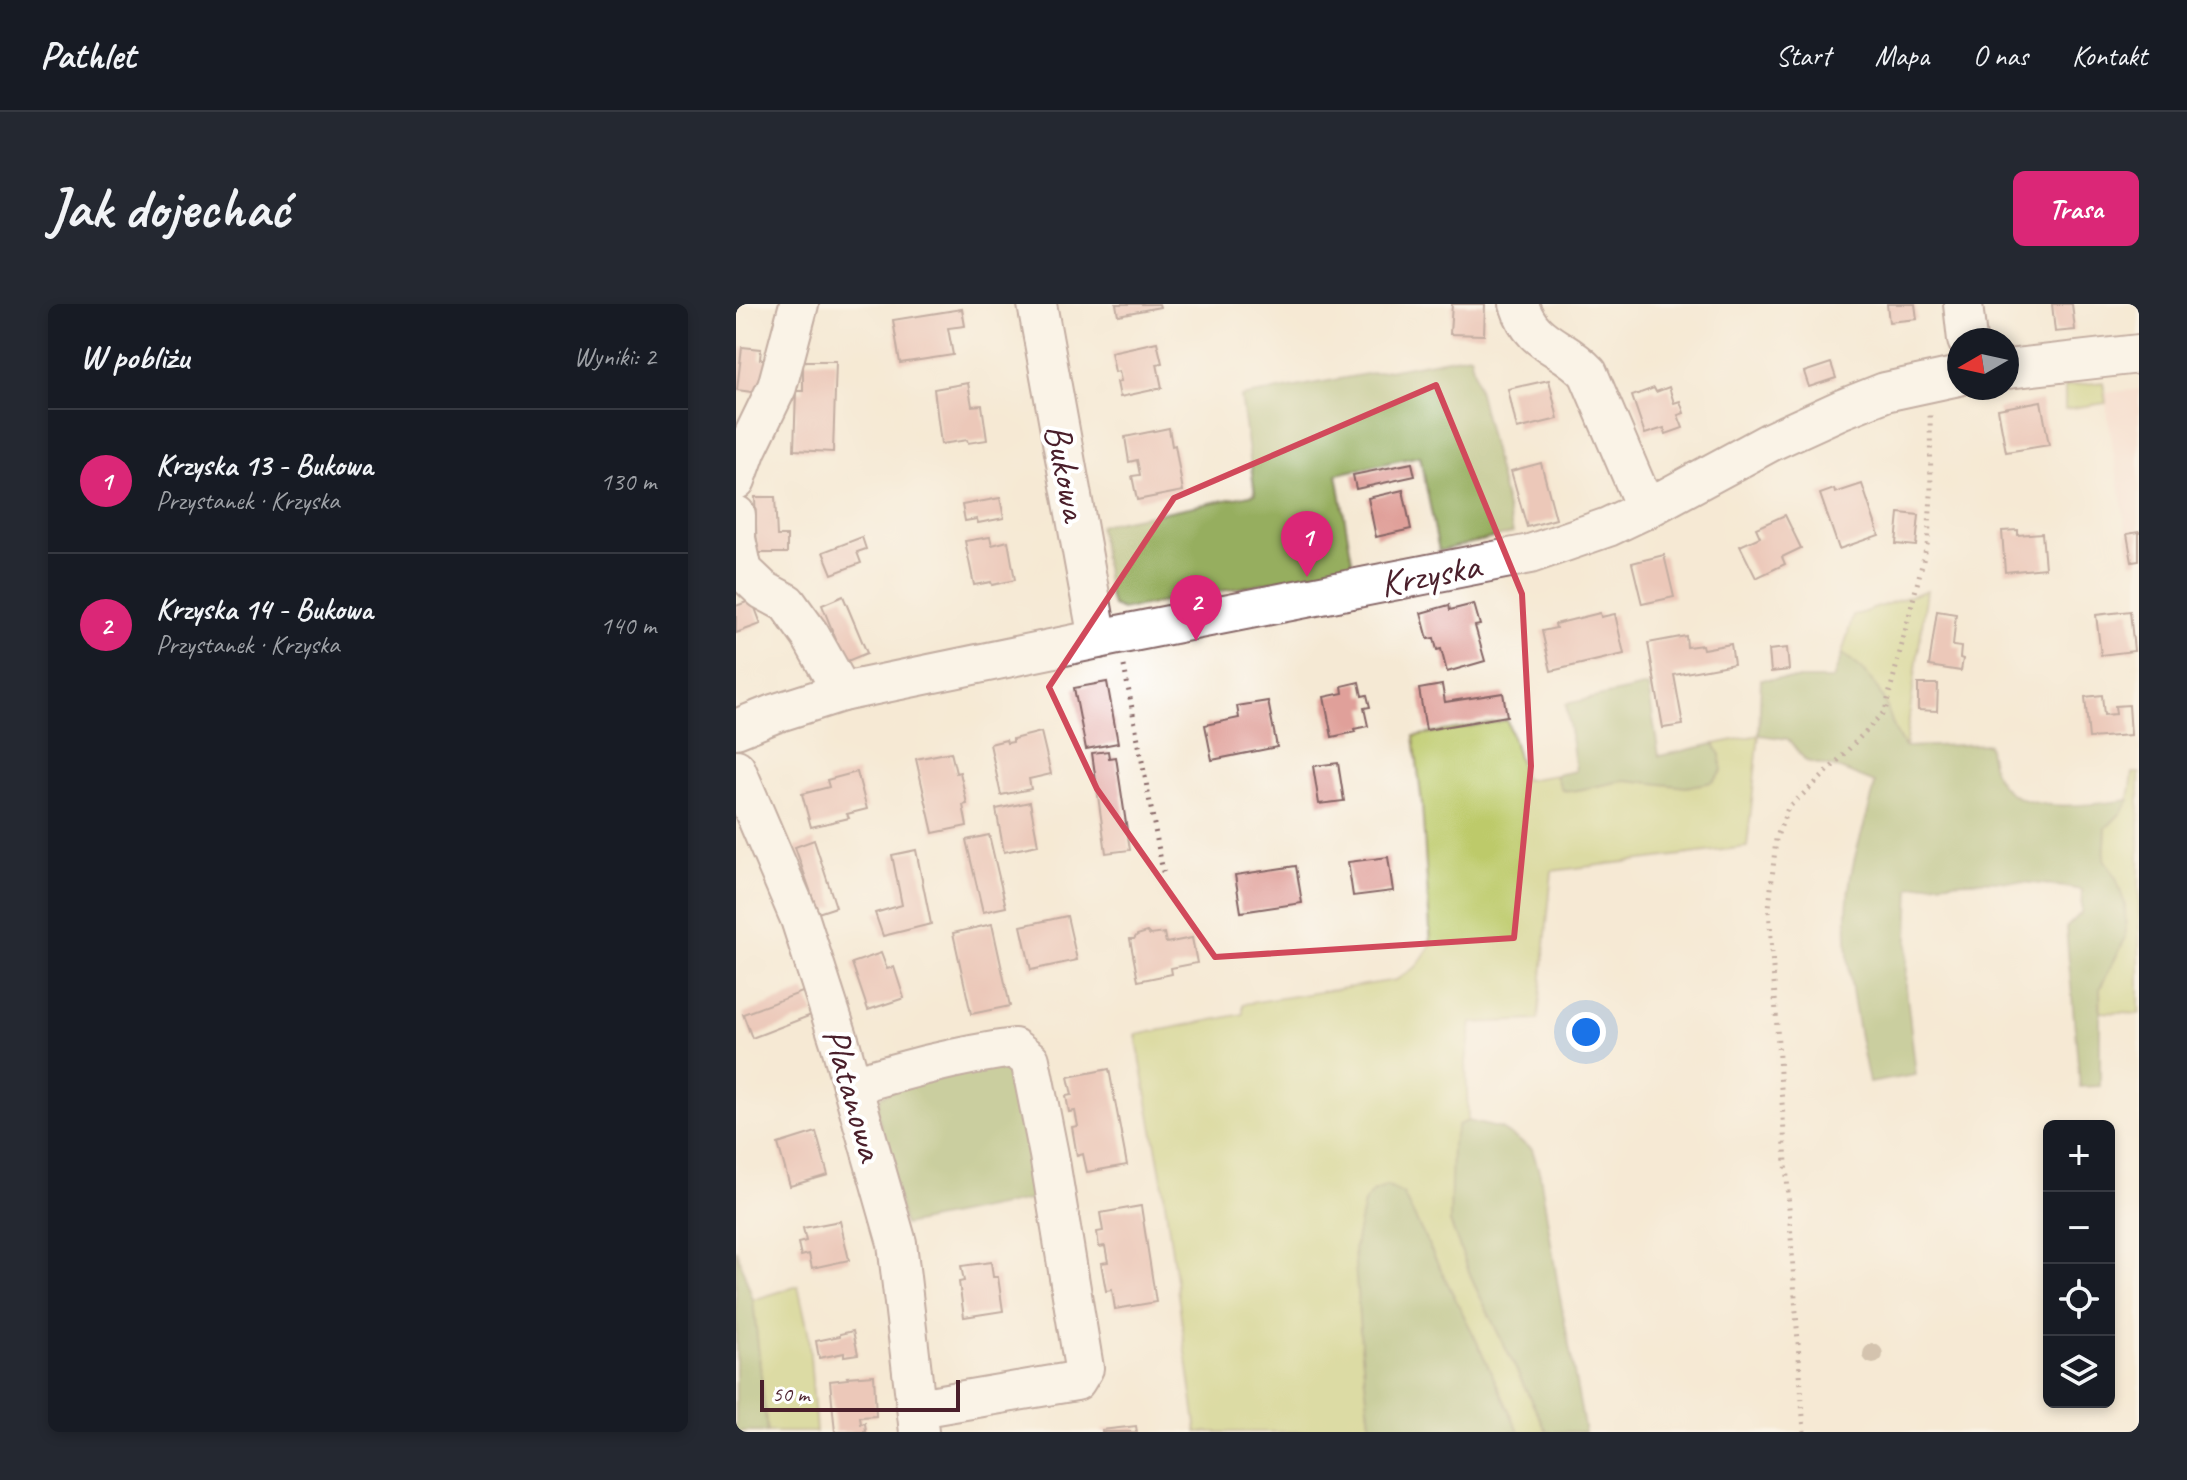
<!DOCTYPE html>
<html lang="pl">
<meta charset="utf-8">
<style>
body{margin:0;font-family:Caveat,sans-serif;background:#242831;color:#f1f3f6}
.controls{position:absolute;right:24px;bottom:24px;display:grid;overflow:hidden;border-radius:12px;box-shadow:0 4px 12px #0003}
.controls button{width:72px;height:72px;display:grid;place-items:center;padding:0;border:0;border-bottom:2px solid #363941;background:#171b24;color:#f1f3f6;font:40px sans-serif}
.compass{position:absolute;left:1211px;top:24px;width:72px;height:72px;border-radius:50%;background:#171b24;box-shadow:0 4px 12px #0003;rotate:261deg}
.scale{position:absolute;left:24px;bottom:20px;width:200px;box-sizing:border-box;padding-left:8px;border:4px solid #4a1f2b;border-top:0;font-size:22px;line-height:28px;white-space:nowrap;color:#4a1f2b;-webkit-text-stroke:6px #fff;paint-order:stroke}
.you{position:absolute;left:850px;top:728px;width:28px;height:28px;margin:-20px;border:6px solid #fff;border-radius:50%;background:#1a73e8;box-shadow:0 0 0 12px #1a73e833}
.badge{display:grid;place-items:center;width:52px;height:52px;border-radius:50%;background:#db2777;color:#fff;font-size:26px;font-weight:700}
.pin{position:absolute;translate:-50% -66px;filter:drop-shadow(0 2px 4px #0008)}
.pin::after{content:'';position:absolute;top:42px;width:28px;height:24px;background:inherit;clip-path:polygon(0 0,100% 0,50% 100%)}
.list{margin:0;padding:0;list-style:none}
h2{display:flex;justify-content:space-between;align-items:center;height:104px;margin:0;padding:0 32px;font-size:34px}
h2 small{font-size:26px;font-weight:400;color:#9ea1a6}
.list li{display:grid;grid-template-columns:52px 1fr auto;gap:24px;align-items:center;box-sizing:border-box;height:144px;padding:0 32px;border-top:2px solid #363941}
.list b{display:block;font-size:30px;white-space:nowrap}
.list p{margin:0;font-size:26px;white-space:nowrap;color:#9ea1a6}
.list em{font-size:26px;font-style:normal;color:#9ea1a6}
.icon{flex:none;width:44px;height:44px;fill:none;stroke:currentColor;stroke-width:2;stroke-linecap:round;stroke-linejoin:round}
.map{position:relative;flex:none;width:1403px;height:1128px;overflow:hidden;border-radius:12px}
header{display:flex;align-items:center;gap:48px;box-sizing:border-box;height:112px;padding:0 40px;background:#171b24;border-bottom:2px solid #363941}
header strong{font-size:38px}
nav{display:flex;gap:44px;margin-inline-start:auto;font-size:28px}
.intro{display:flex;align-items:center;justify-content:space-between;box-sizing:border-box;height:192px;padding:0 48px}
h1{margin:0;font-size:56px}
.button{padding:20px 36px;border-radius:12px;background:#db2777;color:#fff;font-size:28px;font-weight:700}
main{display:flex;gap:48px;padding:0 48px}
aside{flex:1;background:#171b24;border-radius:12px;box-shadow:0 4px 12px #0003}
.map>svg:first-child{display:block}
</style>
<header>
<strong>Pathlet</strong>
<nav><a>Start</a><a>Mapa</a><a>O nas</a><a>Kontakt</a></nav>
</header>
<div class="intro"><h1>Jak dojechać</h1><a class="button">Trasa</a></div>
<main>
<aside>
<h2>W pobliżu<small>Wyniki: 2</small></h2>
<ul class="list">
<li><span class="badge">1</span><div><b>Krzyska 13 - Bukowa</b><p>Przystanek · Krzyska</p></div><em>130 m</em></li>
<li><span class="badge">2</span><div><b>Krzyska 14 - Bukowa</b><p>Przystanek · Krzyska</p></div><em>140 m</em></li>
</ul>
</aside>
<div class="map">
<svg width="1403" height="1128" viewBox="0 0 1403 1128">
<rect width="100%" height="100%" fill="#fff"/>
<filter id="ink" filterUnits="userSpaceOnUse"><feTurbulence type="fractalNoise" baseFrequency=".0125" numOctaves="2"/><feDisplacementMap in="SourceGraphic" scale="16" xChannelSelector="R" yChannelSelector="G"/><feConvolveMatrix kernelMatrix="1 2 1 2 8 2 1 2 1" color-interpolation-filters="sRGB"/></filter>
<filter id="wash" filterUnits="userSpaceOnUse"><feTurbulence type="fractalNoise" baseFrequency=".006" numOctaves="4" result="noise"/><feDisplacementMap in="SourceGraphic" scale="32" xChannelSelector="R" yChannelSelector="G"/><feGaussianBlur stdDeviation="1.8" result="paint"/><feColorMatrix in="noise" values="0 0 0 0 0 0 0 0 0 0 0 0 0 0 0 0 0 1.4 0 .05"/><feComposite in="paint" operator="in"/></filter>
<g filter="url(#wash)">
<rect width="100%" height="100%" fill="#f5e9d4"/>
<polygon fill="#f7d1c7" points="1403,85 1403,228 1391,230 1368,89"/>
<g fill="#bdca6b" stroke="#84744b" stroke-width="2">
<polygon points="1367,78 1370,99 1329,105 1329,82"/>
<path d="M1191,286L1169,443C1156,428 1155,408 1145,391C1135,372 1124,362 1106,350L1117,312Z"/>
<polygon points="771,416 789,476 820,471 826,486 837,487 891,476 920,479 984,451 978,440 1023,431 1011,543 816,567 802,716 736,719 730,758 732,817 722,821 714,918 738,980 811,1128 783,1128 739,1034 667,891 650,882 625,1041 635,1128 461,1128 426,876 400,731 507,710 507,700 660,676 681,662 695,641 686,500 678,432"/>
<path d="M1397,469H1403V710L1365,708L1364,684L1390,633L1380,574L1368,555L1370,524C1393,502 1393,500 1397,469Z"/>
<polygon points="62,982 72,1027 80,1128 31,1128 17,996"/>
</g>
<g fill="#96ae5f" stroke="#706645" stroke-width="2">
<polygon points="734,51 777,229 703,247 684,152 601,170 617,262 386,306 377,302 373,292 363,221 519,190 505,93"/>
<path d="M1106,350C1124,362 1135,372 1145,391C1155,408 1156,428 1169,443L1252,440C1255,451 1255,467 1262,476C1285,513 1357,500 1394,496L1385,509L1370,524L1368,555L1380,574L1389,601L1390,633L1364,684V782L1344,783L1330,624L1345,609L1346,586C1292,576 1228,573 1174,583L1170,683L1180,771L1133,779C1119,707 1100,630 1118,557C1124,531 1134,506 1139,479L1104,465L1070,457L1052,435L1023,431L1025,375H1097Z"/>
<polygon points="912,382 923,452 978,440 984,451 986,467 976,478 950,483 891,476 837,487 826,486 820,471 840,467 830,400"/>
<polygon points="278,758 308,893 168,921 141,807 144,793 161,784"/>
<polygon points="732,817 765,825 796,845 804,870 823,988 849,1128 811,1128 738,980 714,918 716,841 722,821"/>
<polygon points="650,882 667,890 739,1034 783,1128 635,1128 625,1041 618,946 628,899 637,888"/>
<polygon points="0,945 17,996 31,1128 0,1128"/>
</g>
<g id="blocks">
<g fill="#e0a09a">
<polygon points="380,0 423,0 424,3 382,11"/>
<polygon points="716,0 749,0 748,31 714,30"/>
<polygon points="1151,0 1179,0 1181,15 1153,18"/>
<polygon points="1316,0 1336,0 1339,26 1319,28"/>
<polygon points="226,5 229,22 212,24 217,51 164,59 157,16"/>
<polygon points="421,38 426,59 421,60 426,84 384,93 381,78 385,77 383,67 379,68 375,48"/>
<polygon points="6,43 25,45 24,55 34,56 30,90 1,86"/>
<polygon points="67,57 100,57 97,148 58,146 60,87 67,87"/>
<polygon points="1095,59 1100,74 1073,83 1068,68"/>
<polygon points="813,76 822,115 781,125 772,85"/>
<polygon points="232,79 236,102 246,101 251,136 232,139 231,136 205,140 198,85"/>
<polygon points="933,83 938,99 944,97 948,109 942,111 947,124 930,130 928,124 909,130 896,92 918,84 920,88"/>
<polygon points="1305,97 1313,141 1270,148 1262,105"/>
<polygon points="433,124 436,142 439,141 447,187 401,196 396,172 404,171 401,156 393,158 389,133"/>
<polygon points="676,159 679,172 620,185 617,171"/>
<polygon points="805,159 820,215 791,223 775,167"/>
<polygon points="1126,180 1143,231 1103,245 1084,190 1098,185 1099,189"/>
<polygon points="667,186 675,225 640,233 632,194"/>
<polygon points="19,193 39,193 41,232 51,232 51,249 21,249"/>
<polygon points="264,194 268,214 242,219 241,215 229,217 226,201"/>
<polygon points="1163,209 1183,211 1180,242 1160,240"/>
<polygon points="1049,211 1065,244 1046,253 1049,260 1020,274 1004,242 1024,233 1020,224"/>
<polygon points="1282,226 1282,231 1306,229 1309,264 1269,268 1266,227"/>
<polygon points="1403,228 1403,257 1396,258 1391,230"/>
<polygon points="126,233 130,245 121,248 125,259 96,270 87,248"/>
<polygon points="254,233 256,241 272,237 279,276 256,281 255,278 238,281 229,237"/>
<polygon points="928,251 938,293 906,300 896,259"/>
<polygon points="107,292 131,349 109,358 86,301"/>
<polygon points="16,296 25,320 0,329 0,302"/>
<polygon points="738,300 744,321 739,322 749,357 711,368 705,345 701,346 698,334 692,335 685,309 713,301 714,306"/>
<polygon points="1201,307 1220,310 1217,342 1225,343 1224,354 1227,355 1225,367 1193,362"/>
<polygon points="1394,307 1398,347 1365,351 1360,311"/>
<polygon points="864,309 865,313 879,310 888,350 815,367 806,327 820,324 819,320"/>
<polygon points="950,332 951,343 966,341 967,345 995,340 998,360 938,371 947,421 927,424 912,339"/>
<polygon points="1051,344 1053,366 1035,368 1033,346"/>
<polygon points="371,378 382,439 350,445 338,384"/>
<polygon points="623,378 626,392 631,391 634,403 628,404 632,422 618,425 619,428 596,433 588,393 607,389 606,382"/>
<polygon points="1182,380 1202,380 1201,407 1182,406"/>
<polygon points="706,381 709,398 767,389 771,412 690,426 683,385"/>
<polygon points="1366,391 1368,411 1380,410 1379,402 1393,401 1395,431 1353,434 1349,393"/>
<polygon points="532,397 541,443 476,456 469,421 503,414 501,402"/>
<polygon points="305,428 315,470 293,475 295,485 265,491 254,440 270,436 271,439 277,438 277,435"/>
<polygon points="372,447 373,454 380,453 394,546 370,549 356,449"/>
<polygon points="215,448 220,469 224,468 231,500 227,501 231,522 197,529 180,455"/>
<polygon points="602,459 608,497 583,500 577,462"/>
<polygon points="121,468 131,505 111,510 113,514 75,523 66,490 93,483 91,476"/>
<polygon points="294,498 302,541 268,548 260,505"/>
<polygon points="253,531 270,603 247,608 230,536"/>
<polygon points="78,536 100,603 82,609 59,543"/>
<polygon points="180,546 195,620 147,632 139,609 166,601 156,551"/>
<polygon points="652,553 657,587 617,592 612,558"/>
<polygon points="560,562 566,599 505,608 499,571"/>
<polygon points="331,612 341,656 295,666 285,622"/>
<polygon points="256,620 274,702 235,710 217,629"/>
<polygon points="411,628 414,631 428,629 430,639 456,634 461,659 435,664 436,670 402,677 394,635 398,635 401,631"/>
<polygon points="145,649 151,665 158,663 168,694 132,706 116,659"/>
<polygon points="69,687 78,710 16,734 7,710"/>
<polygon points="373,765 391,861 351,868 347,850 341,852 336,823 342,822 339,807 333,808 330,792 336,791 332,773"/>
<polygon points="80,828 92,871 54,882 42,840"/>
<polygon points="405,902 420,998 379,1005 376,986 370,987 365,959 372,958 369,942 363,943 361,928 367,927 364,909"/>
<polygon points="104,917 113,956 76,964 73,950 65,952 62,939 70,937 67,924"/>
<polygon points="255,958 257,973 262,973 267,1007 228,1013 223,978 228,977 225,962"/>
<polygon points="117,1027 122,1050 108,1052 108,1049 83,1054 80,1037 104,1032 104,1030"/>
<polygon points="138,1071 140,1112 124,1113 125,1120 129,1119 130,1128 99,1128 94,1077 112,1075 111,1073"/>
<polygon points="400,1122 401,1128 366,1128 366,1126"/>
</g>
</g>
</g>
<g filter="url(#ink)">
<use href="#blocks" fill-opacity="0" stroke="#866666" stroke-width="2"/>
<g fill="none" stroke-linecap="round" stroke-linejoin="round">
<g stroke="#866666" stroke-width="42">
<g id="minor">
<polyline points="301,0 362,335"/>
<path d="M783,0C796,42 826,40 852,69L910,205"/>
<polyline points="1227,0 1231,36"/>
<polyline points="1271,65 1403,50"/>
<polyline points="0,176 11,145 41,83 63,0"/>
<polyline points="0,211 0,235 7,267 27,286 51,299 74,331 106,388"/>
<polyline points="0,425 37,410 106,388 382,331 794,250 872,223 910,205 1036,137 1106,105 1149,88 1223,72"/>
<polyline points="0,465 64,615 104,739 161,939 183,1128"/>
<path d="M116,781C169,766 223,751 278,744L294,756L313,851L348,1064L340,1077L182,1104"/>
</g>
</g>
<g stroke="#866666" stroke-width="5" stroke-dasharray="2 6" stroke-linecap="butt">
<polyline points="388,362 428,573"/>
<polyline points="1068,1128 1033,604 1040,535 1052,504 1088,471 1149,407 1192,237 1195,191 1194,111"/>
</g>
<use href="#minor" stroke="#fff" stroke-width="38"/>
</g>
<circle fill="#aa9682" cx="1137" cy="1050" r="10"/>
</g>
<path d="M0 0H1403V1128H0ZM700,81L786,290L795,462L778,634L479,653L361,485L313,383L438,194Z" fill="#f5e9d4" fill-opacity=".55" fill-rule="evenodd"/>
<path fill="none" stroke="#d1495b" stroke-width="6" stroke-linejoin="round" d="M700,81L786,290L795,462L778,634L479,653L361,485L313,383L438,194Z"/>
<g text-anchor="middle" stroke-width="8" stroke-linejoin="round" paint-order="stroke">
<g font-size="38" fill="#4a1f2b" stroke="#fff">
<text transform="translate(331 168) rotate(79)" y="13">Bukowa</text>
<text transform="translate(694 270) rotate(-11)" y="13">Krzyska</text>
<text transform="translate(118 790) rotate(74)" y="13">Platanowa</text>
</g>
</g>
</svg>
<div class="controls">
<button>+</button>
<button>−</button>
<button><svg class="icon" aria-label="locate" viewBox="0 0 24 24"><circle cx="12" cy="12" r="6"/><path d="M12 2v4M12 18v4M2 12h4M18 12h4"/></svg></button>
<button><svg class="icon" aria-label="layers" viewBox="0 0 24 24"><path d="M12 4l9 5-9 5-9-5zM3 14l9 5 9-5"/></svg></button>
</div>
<svg class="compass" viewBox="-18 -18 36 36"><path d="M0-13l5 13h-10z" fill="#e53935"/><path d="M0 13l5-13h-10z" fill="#9ea1a6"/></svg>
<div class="scale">50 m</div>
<div class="you"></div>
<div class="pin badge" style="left:571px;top:273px">1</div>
<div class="pin badge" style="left:460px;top:337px">2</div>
</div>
</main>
